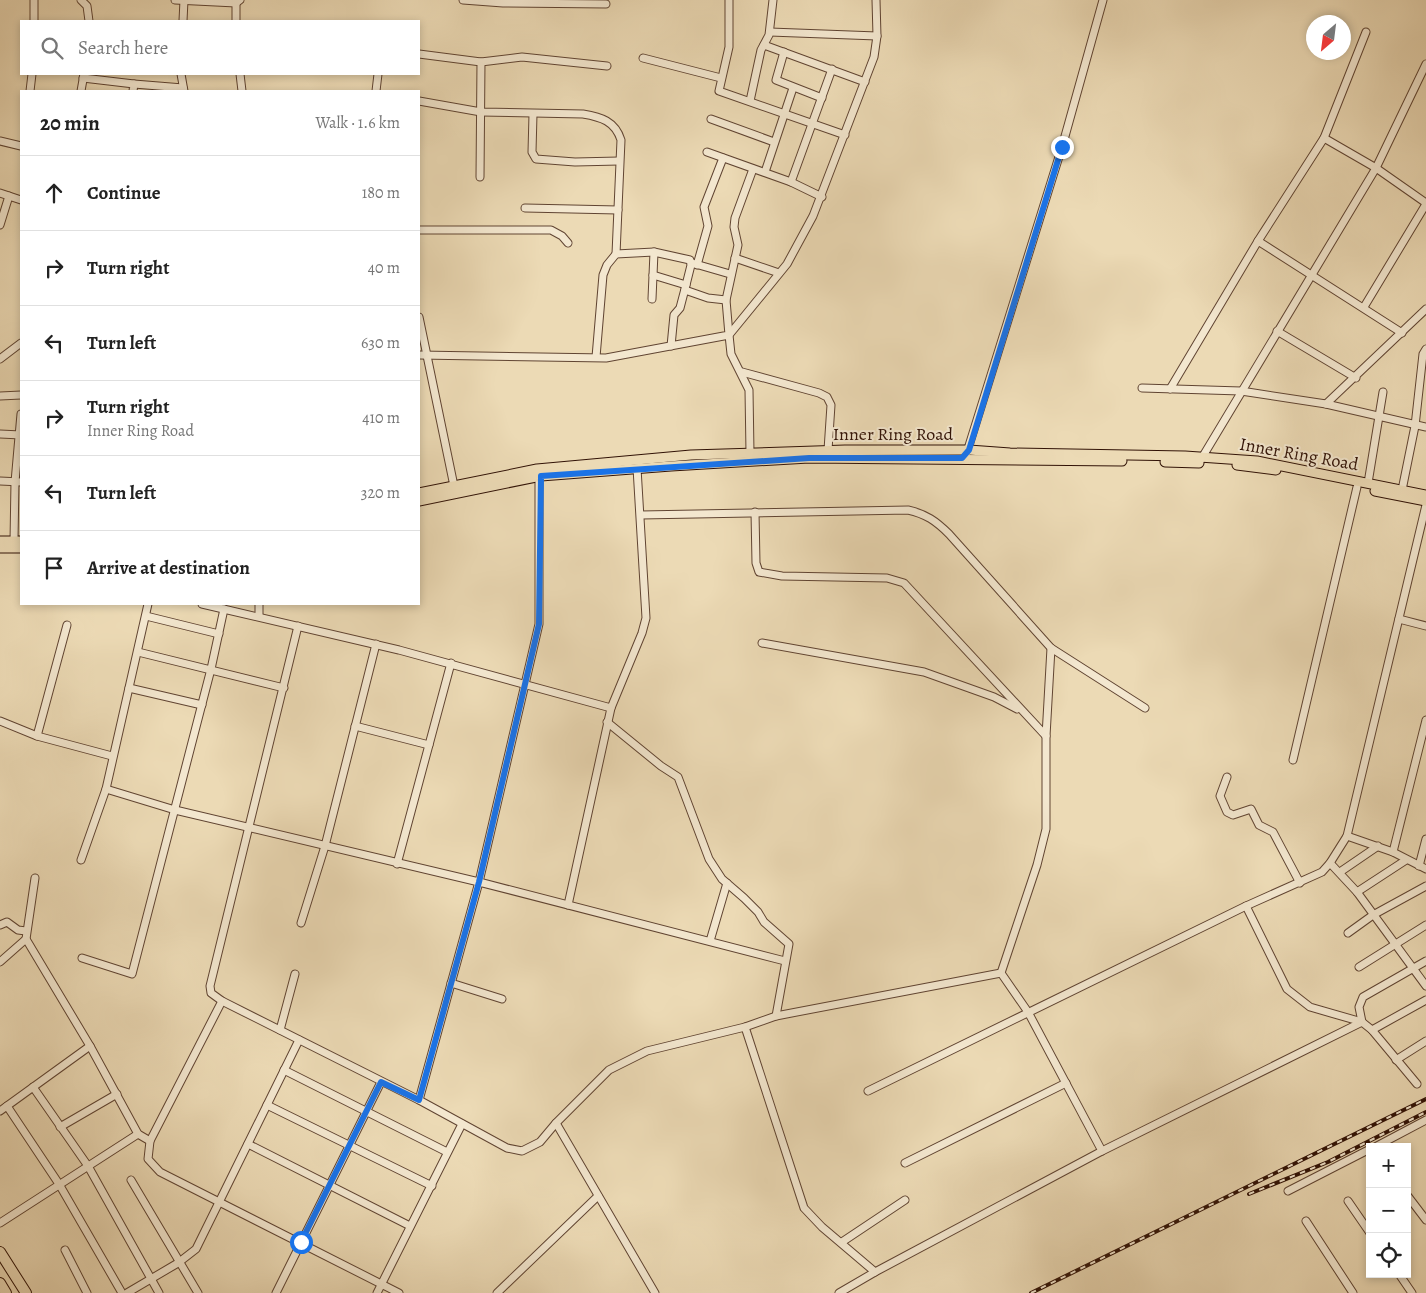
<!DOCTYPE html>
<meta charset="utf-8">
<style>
body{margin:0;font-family:Alegreya,serif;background:#f2f2f2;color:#222}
.controls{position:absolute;right:15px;bottom:15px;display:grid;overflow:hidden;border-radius:0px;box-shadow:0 2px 8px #0003}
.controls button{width:45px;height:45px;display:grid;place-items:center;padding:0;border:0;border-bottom:1px solid #e0e0e0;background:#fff;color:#222;font:25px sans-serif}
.compass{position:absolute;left:1306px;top:15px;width:45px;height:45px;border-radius:50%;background:#fff;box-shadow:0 2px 8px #0003;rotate:208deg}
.stop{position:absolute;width:15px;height:15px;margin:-11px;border:4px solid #1a73e8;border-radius:50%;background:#fff}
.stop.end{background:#1a73e8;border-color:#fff;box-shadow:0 1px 5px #0008}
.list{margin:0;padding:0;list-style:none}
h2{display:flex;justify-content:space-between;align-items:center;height:65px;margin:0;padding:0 20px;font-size:21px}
h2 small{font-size:16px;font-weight:400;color:#767676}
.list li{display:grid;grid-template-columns:32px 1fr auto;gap:15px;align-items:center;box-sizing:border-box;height:75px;padding:0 20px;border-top:1px solid #e0e0e0}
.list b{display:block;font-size:19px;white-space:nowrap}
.list p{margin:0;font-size:16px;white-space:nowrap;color:#767676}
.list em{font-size:16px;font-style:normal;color:#767676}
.icon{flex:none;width:28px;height:28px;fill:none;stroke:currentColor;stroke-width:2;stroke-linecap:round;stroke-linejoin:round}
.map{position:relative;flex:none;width:1426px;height:1293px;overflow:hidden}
.search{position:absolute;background:#fff;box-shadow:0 2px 8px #0003;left:20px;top:20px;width:400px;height:55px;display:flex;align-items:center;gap:12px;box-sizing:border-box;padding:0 18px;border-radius:0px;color:#767676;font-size:19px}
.panel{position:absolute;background:#fff;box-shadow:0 2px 8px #0003;left:20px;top:90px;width:400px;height:515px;border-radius:0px}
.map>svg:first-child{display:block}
</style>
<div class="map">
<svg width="1426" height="1293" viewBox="0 0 1426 1293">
<rect width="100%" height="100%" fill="#ecdab5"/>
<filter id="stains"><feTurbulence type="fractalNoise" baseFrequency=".004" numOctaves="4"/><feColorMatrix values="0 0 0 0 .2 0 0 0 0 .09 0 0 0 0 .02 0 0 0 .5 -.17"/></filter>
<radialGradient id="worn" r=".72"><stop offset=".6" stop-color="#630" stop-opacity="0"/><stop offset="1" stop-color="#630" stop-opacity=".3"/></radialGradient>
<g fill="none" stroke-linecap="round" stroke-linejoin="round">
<g stroke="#604432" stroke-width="9">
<g id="minor">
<polyline points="81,0 87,6 89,21"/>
<polyline points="175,0 236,3 240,0"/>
<polyline points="236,0 236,21"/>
<polyline points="463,0 503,3 606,4"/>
<polyline points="729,0 729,47 719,91 845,135"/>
<polyline points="34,21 34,0"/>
<polyline points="183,21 184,0"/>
<polyline points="770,32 877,36"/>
<polyline points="764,45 865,82"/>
<polyline points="784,52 776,80 822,98"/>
<polyline points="419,54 481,62 480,177"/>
<polyline points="643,58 721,78"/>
<polyline points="481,62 522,57 607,66"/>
<polyline points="181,74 184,91"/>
<polyline points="240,74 242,91"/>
<polyline points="83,78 134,84 133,91"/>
<polyline points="134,84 183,88"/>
<polyline points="30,91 32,74"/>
<polyline points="81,91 84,74"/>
<polyline points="376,91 378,74"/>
<path d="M419,101L481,112L583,114C601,117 615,121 621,140L616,254"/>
<polyline points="750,101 761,50 769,35 773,0"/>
<polyline points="533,114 532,152 536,159 575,162 619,161"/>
<polyline points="711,119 774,142"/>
<polyline points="1324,138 1376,168 1426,203"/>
<polyline points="0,141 21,146"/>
<polyline points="707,152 791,182 822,197"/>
<polyline points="765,172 793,88"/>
<polyline points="791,182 832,69"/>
<polyline points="0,193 21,200"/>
<polyline points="525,208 618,210"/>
<polyline points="0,225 9,196"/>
<polyline points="419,230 551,230 562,236 568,243"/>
<polyline points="1258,241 1402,333"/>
<polyline points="735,258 779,273"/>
<polyline points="692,263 730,274"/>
<polyline points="697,265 708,226 704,207 723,158"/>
<polyline points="653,275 686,285"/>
<polyline points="685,290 708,298 726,300"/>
<polyline points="652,299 654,252 690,260 691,265 686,285 680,308 674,315 671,346"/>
<polyline points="1364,307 1426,204"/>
<polyline points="419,317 454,486"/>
<polyline points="1277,331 1356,378"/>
<polyline points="419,355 606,358 729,335 726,300 738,245 734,227 735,218 753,169"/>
<polyline points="596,357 603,275 607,265 616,254 654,252"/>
<polyline points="0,359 21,343"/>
<polyline points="742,372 819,393 827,397 831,405 828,450"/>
<polyline points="1142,388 1241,391 1326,404 1426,427"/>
<polyline points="1170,389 1258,241 1324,138 1366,32"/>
<polyline points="0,396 21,395"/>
<polyline points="1326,404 1426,309"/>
<polyline points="0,434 21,435"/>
<polyline points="967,452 1062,147 1103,0"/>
<polyline points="750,453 749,390 731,354 729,335 787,264 813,216 874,57 877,36 876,0"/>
<polyline points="1200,461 1376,168 1426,64"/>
<polyline points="0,481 21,482"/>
<polyline points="1368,483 1383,392"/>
<polyline points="1402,490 1415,426 1423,354 1426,349"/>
<polyline points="755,512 756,563 759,572 782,576 887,578 904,583 1046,736"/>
<path d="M641,515L908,510C926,514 936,521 949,534L1051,648L1145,708"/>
<polyline points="14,541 15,482 21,414"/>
<polyline points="202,604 399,650 611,708"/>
<polyline points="146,616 219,634"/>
<polyline points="259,616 259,604"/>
<polyline points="1399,619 1426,626"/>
<polyline points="298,626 210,986 211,993 222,1001 419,1100 507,1148 522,1151 540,1142 556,1123 609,1070 647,1051 745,1027 776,1016 1001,973"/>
<polyline points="762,643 924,672 994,697 1017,709"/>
<polyline points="1051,648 1046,736 1046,829 1037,865 1001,973 1028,1012 1102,1151"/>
<polyline points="138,652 284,688"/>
<polyline points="129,688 202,705"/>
<polyline points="0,721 37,736 112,756"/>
<polyline points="607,722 661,766 678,777 709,859 722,879 744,898 758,912 764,922 789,944 776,1016"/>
<polyline points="355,726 429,745"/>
<polyline points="37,736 67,625"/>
<polyline points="1293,760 1357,487"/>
<polyline points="1227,777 1220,796 1227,812 1233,815 1251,809 1259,825 1273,832 1300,883"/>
<polyline points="106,789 175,810 479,882 785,961"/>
<polyline points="1347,836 1393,852 1426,869"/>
<polyline points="1393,852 1426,720"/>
<polyline points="81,860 106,789 148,604"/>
<polyline points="1330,863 1357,892 1426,986"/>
<polyline points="397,864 451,663"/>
<polyline points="1419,866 1426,839"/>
<polyline points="1340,872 1378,846"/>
<polyline points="35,878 26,939 90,1046 138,1134 150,1141"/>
<polyline points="1357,892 1406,860"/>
<polyline points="568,905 611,708 642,633 646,618 637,468"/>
<polyline points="1246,906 1287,989 1310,1007 1362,1022 1372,1030 1417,1084"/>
<polyline points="301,923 325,846 376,644"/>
<polyline points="0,925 7,922 18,930 26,931"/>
<polyline points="1348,933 1373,915 1426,886"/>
<polyline points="710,941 727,883"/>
<polyline points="82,958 132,974 211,669 224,609"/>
<polyline points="0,962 26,939"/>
<polyline points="1359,967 1426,925"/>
<polyline points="451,983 502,999"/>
<polyline points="222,1001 150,1141 148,1159 160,1172 399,1293"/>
<polyline points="745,1027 804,1208 822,1227 875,1272"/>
<polyline points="280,1030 295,974"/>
<polyline points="1372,1030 1426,1000"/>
<polyline points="1396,1060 1426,1041"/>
<polyline points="284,1070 447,1152"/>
<polyline points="33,1087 88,1166 159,1293"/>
<polyline points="868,1091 1246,906 1322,872 1330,863 1347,836 1426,505"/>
<polyline points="419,1100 479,882 539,624 539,473"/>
<polyline points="267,1105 432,1186"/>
<polyline points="7,1106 59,1184 122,1293"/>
<polyline points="0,1111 90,1046"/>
<polyline points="556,1123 655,1293"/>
<polyline points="60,1127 117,1094"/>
<polyline points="248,1144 410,1226"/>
<polyline points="1375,1147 1426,1120"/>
<polyline points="905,1163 1066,1083"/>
<polyline points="131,1180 198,1293"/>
<polyline points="1288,1191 1370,1149"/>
<polyline points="1407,1195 1426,1220"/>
<polyline points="1348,1201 1370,1233"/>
<polyline points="1306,1221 1353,1293"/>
<polyline points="0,1223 138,1134"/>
<polyline points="842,1242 905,1200"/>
<polyline points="65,1250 87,1293"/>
<polyline points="1399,1274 1412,1293"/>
<polyline points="127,1293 178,1263 196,1249 299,1040"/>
<polyline points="276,1293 381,1082"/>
<polyline points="377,1293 462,1124"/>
<polyline points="497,1293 598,1196"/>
<polyline points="839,1293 875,1272 1102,1151 1362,1022 1359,1007 1363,997 1426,961"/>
</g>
</g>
<g stroke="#311206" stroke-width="11">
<g id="major">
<polyline points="1165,462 1199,463"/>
<polyline points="1237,465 1276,470"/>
<polyline points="1375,491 1426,501"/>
<polyline points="419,493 537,469 691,455 845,450 969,450 1010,453 1185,456 1257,461 1426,495"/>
<polyline points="419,501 541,476 671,466 809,458 1122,461"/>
<polyline points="0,541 21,541"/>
<polyline points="0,548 21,548"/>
</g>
</g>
<g stroke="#311206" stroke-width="12">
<g id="highway">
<polyline points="0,1252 26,1293"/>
<polyline points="0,1283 6,1293"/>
</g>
</g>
<use href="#minor" stroke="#f3e7cf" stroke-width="7"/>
<use href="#major" stroke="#ecdab5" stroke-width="9"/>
<use href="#highway" stroke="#ecdab5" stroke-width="10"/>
<g stroke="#311206" stroke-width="4">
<g id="rail">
<polyline points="1249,1194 1328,1162 1426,1112"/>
<polyline points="1031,1293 1426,1099"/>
</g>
</g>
<use href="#rail" stroke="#f3e7cf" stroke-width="2" stroke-dasharray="5.5" stroke-linecap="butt"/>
</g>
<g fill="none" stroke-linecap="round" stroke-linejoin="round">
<polyline stroke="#1a73e8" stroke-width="6" points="301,1242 381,1082 419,1100 479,882 539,624 541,476 809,458 962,458 969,450 1062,147"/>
</g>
<g text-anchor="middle" stroke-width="4" stroke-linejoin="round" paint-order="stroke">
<g font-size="18" fill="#311206" stroke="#f3e7cf">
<text x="893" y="440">Inner Ring Road</text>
<text transform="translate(1299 454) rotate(10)" y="6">Inner Ring Road</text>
</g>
</g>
<rect width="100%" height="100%" filter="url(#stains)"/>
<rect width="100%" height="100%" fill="url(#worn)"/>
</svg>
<div class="controls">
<button>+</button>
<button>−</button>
<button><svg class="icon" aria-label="locate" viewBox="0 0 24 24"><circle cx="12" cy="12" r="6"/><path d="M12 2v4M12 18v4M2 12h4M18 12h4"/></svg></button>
</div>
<svg class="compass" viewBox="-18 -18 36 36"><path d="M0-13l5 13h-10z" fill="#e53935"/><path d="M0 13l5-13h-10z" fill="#767676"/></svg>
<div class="stop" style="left:301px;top:1242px"></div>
<div class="stop end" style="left:1062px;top:147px"></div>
<div class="search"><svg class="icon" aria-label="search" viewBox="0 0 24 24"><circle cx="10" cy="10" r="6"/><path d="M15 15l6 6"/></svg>Search here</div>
<section class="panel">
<h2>20 min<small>Walk · 1.6 km</small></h2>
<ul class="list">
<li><svg class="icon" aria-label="ahead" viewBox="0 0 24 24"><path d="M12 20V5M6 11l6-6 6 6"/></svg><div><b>Continue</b></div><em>180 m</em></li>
<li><svg class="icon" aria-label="right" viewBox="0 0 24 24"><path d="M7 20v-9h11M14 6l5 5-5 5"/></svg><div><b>Turn right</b></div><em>40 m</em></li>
<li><svg class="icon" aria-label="left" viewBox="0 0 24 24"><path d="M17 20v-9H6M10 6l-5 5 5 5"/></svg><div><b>Turn left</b></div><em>630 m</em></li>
<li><svg class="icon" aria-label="right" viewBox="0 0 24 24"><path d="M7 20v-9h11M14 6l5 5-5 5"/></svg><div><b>Turn right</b><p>Inner Ring Road</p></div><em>410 m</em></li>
<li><svg class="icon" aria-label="left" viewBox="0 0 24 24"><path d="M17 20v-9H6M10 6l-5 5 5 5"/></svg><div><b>Turn left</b></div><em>320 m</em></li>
<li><svg class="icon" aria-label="arrive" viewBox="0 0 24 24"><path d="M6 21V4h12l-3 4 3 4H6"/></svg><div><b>Arrive at destination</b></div></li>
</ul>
</section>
</div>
